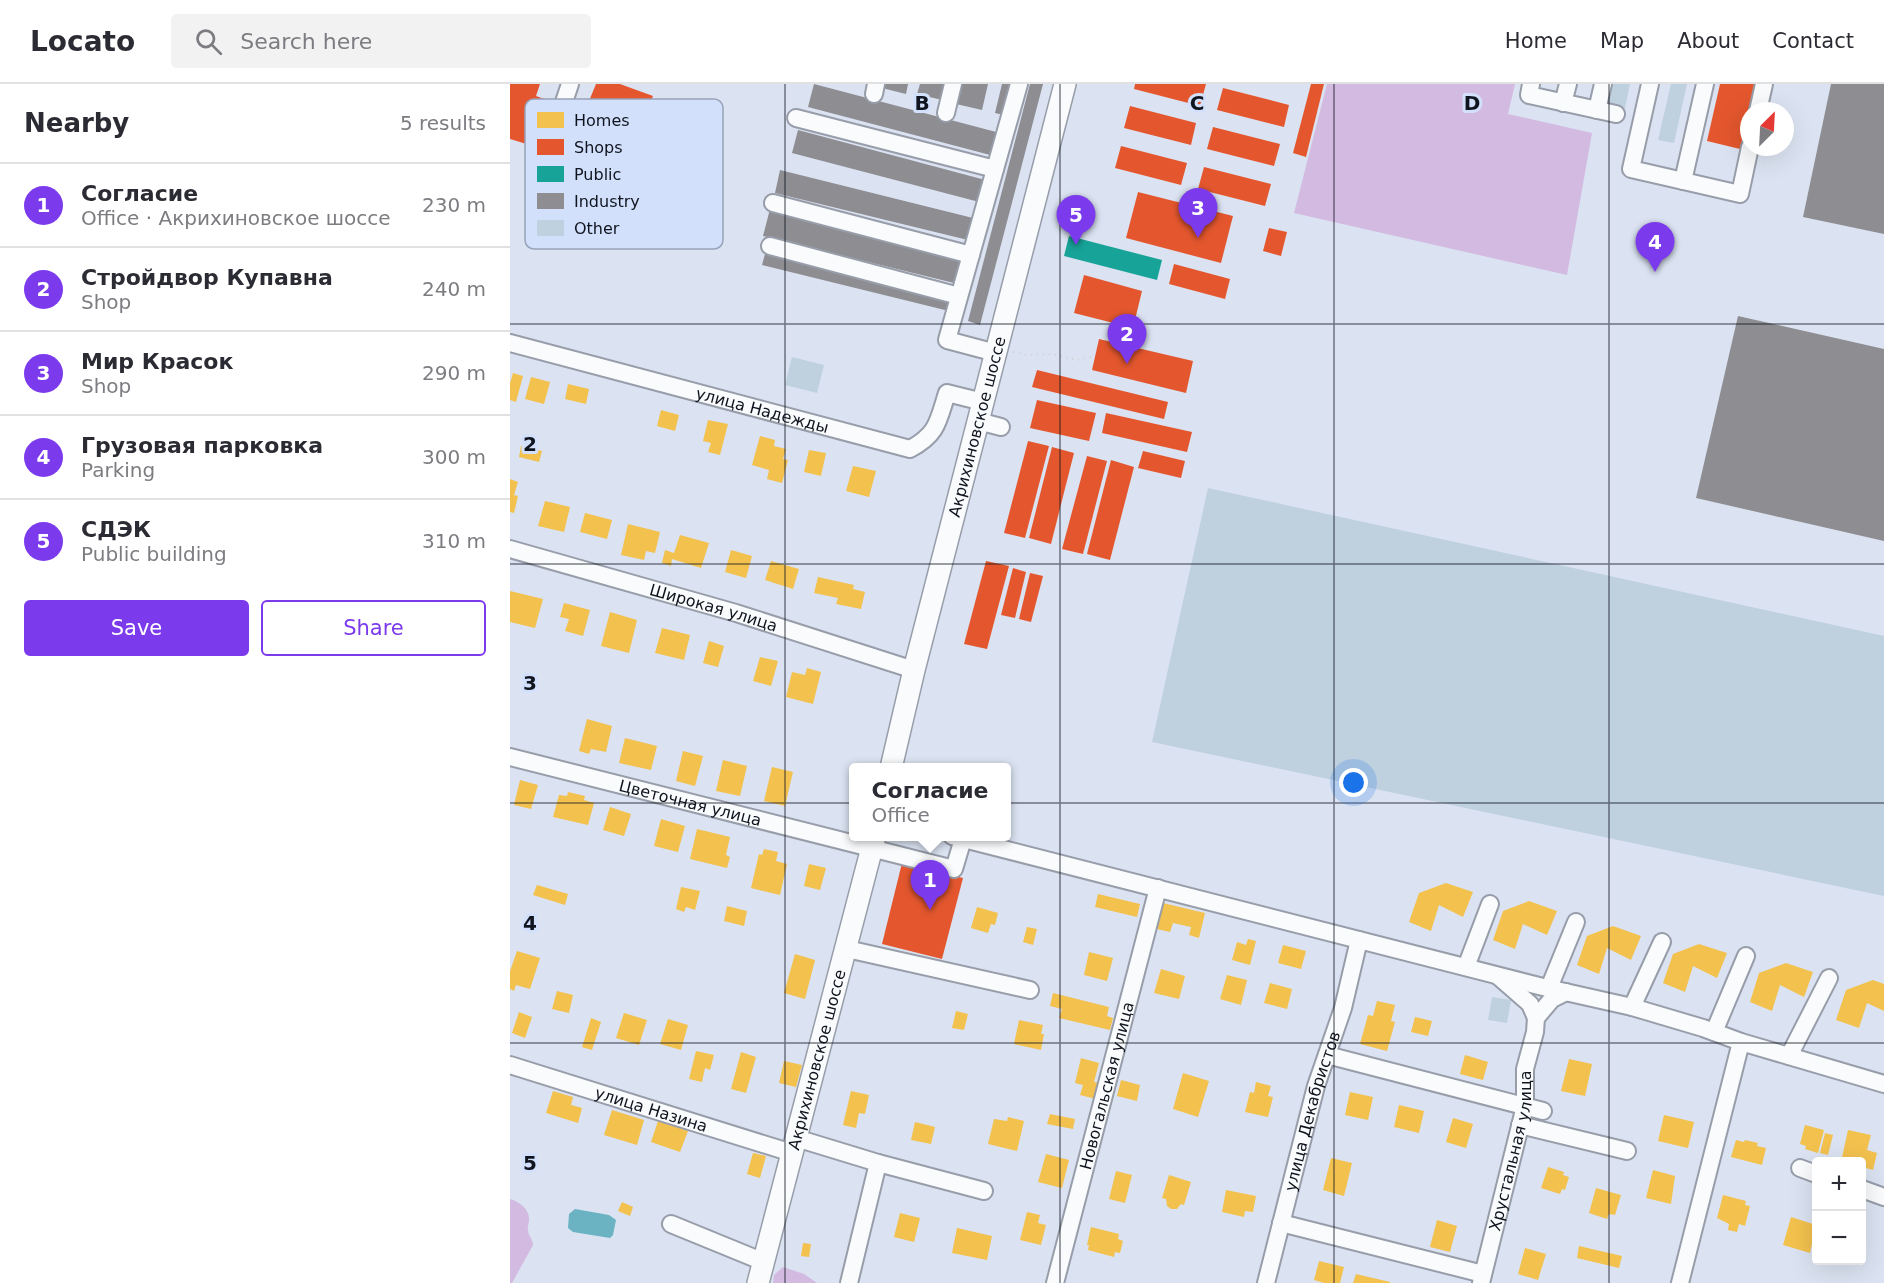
<!DOCTYPE html>
<meta charset="utf-8">
<style>
body{margin:0;font-family:"DejaVu Sans",sans-serif;background:#f2f2f3;color:#2b2b33}
.controls{position:absolute;right:18px;bottom:18px;display:grid;overflow:hidden;border-radius:6px;box-shadow:0 6px 24px #0002}
.controls button{width:54px;height:54px;display:grid;place-items:center;padding:0;border:0;border-bottom:2px solid #e1e1e2;background:#fff;color:#2b2b33;font:30px sans-serif}
.compass{position:absolute;left:1230px;top:18px;width:54px;height:54px;border-radius:50%;background:#fff;box-shadow:0 6px 24px #0002;rotate:24deg}
.you{position:absolute;left:844px;top:699px;width:21px;height:21px;margin:-15px;border:4px solid #fff;border-radius:50%;background:#1a73e8;box-shadow:0 0 0 9px #1a73e833}
.badge{display:grid;place-items:center;width:39px;height:39px;border-radius:50%;background:#7c3aed;color:#fff;font-size:20px;font-weight:700}
.pin{position:absolute;translate:-50% -50px;filter:drop-shadow(0 2px 3px #0008)}
.pin::after{content:'';position:absolute;top:32px;width:21px;height:18px;background:inherit;clip-path:polygon(0 0,100% 0,50% 100%)}
.popup{position:absolute;left:339px;top:679px;width:162px;height:78px;box-sizing:border-box;display:grid;place-content:center;border-radius:6px;background:#fff;filter:drop-shadow(0 2px 4px #0005);font-size:20px;white-space:nowrap;color:#7c7c81}
.popup b{font-size:22px;color:#2b2b33}
.popup::after{content:'';position:absolute;left:50%;top:100%;margin-left:-12px;border:12px solid transparent;border-top-color:#fff}
.list{margin:0;padding:0;list-style:none}
h2{display:flex;justify-content:space-between;align-items:center;height:78px;margin:0;padding:0 24px;font-size:26px}
h2 small{font-size:20px;font-weight:400;color:#7c7c81}
.list li{display:grid;grid-template-columns:39px 1fr auto;gap:18px;align-items:center;box-sizing:border-box;height:84px;padding:0 24px;border-top:2px solid #e1e1e2}
.list b{display:block;font-size:22px;white-space:nowrap}
.list p{margin:0;font-size:20px;white-space:nowrap;color:#7c7c81}
.list em{font-size:20px;font-style:normal;color:#7c7c81}
.actions{display:flex;gap:12px;padding:18px 24px}
.actions a{flex:1;padding:14px 0;border:2px solid #7c3aed;border-radius:6px;text-align:center;font-size:21px;color:#7c3aed}
.actions .main{background:#7c3aed;color:#fff}
.icon{flex:none;width:33px;height:33px;fill:none;stroke:currentColor;stroke-width:2;stroke-linecap:round;stroke-linejoin:round}
.map{position:relative;flex:none;width:1374px;height:1199px;overflow:hidden}
header{display:flex;align-items:center;gap:36px;box-sizing:border-box;height:84px;padding:0 30px;background:#fff;border-bottom:2px solid #e1e1e2}
header strong{font-size:28px}
nav{display:flex;gap:33px;margin-inline-start:auto;font-size:21px}
.search{width:420px;height:54px;background:#f2f2f3;display:flex;align-items:center;gap:15px;box-sizing:border-box;padding:0 21px;border-radius:6px;color:#7c7c81;font-size:22px}
main{display:flex}
aside{flex:1;background:#fff}
.map>svg:first-child{display:block}
</style>
<header>
<strong>Locato</strong>
<div class="search"><svg class="icon" aria-label="search" viewBox="0 0 24 24"><circle cx="10" cy="10" r="6"/><path d="M15 15l6 6"/></svg>Search here</div>
<nav><a>Home</a><a>Map</a><a>About</a><a>Contact</a></nav>
</header>
<main>
<aside>
<h2>Nearby<small>5 results</small></h2>
<ul class="list">
<li><span class="badge">1</span><div><b>Согласие</b><p>Office · Акрихиновское шоссе</p></div><em>230 m</em></li>
<li><span class="badge">2</span><div><b>Стройдвор Купавна</b><p>Shop</p></div><em>240 m</em></li>
<li><span class="badge">3</span><div><b>Мир Красок</b><p>Shop</p></div><em>290 m</em></li>
<li><span class="badge">4</span><div><b>Грузовая парковка</b><p>Parking</p></div><em>300 m</em></li>
<li><span class="badge">5</span><div><b>СДЭК</b><p>Public building</p></div><em>310 m</em></li>
</ul>
<div class="actions"><a class="main">Save</a><a>Share</a></div>
</aside>
<div class="map">
<svg width="1374" height="1199" viewBox="0 0 1374 1199">
<rect width="100%" height="100%" fill="#dbe3f2"/>
<g fill="#d2bae1">
<polygon points="817,0 1005,0 998,30 1082,49 1057,191 784,129"/>
<path d="M0,1115C10,1118 20,1126 19,1136C19,1140 17,1143 18,1147C19,1153 23,1155 23,1161L2,1199H0Z"/>
<polygon points="273,1183 294,1190 307,1199 263,1199 264,1191"/>
</g>
<polygon fill="#6bb3c2" points="65,1125 99,1131 106,1136 103,1151 100,1154 63,1148 58,1144 59,1130"/>
<g fill="#f2c14e">
<polygon points="3,289 13,292 6,318 0,316 0,299"/>
<polygon points="21,293 40,298 34,320 15,315"/>
<polygon points="58,300 79,305 76,320 55,315"/>
<polygon points="151,326 169,331 165,347 147,342"/>
<polygon points="198,336 218,340 210,371 198,368 201,359 193,357"/>
<polygon points="250,352 265,356 264,362 276,365 273,375 278,376 272,399 257,395 259,386 242,381"/>
<polygon points="11,362 32,367 29,378 9,373"/>
<polygon points="299,366 316,369 311,392 294,388"/>
<polygon points="343,382 366,387 359,413 336,407"/>
<polygon points="0,395 8,398 4,411 8,412 4,429 0,428"/>
<polygon points="35,417 60,423 54,448 28,442"/>
<polygon points="75,429 102,436 97,455 70,448"/>
<polygon points="118,440 150,448 145,469 136,467 134,476 111,471"/>
<polygon points="170,451 199,459 191,484 162,475 161,482 152,479 155,466 164,469"/>
<polygon points="221,466 242,472 236,494 215,488"/>
<polygon points="261,477 289,485 283,505 255,496"/>
<polygon points="308,493 344,501 343,505 355,508 351,525 326,520 328,514 304,509"/>
<polygon points="0,507 33,515 25,544 0,538"/>
<polygon points="54,519 80,526 73,552 55,547 59,535 50,533"/>
<polygon points="100,528 127,536 119,569 91,562"/>
<polygon points="152,544 180,551 174,576 145,569"/>
<polygon points="199,557 214,562 208,583 193,579"/>
<polygon points="250,573 268,577 261,602 243,597"/>
<polygon points="297,584 311,588 303,620 276,613 282,588 295,591"/>
<polygon points="77,635 102,642 96,668 81,665 79,670 69,667"/>
<polygon points="115,654 147,662 141,686 109,679"/>
<polygon points="173,667 193,672 185,702 166,697"/>
<polygon points="213,676 237,682 230,712 206,707"/>
<polygon points="262,683 283,688 275,722 254,717"/>
<polygon points="10,696 28,701 21,725 4,721"/>
<polygon points="58,708 75,712 74,716 84,719 78,741 43,733 49,711 57,712"/>
<polygon points="100,723 121,730 114,752 93,746"/>
<polygon points="151,735 175,742 168,768 144,762"/>
<polygon points="187,745 220,753 216,771 220,773 217,784 180,775"/>
<polygon points="254,765 268,768 266,777 277,780 270,811 241,804 249,770 252,771"/>
<polygon points="299,780 316,784 310,806 294,802"/>
<polygon points="936,799 963,808 953,833 929,821 921,847 899,838 909,809"/>
<polygon points="27,801 58,810 55,821 23,811"/>
<polygon points="171,803 190,807 185,826 176,823 174,828 166,825"/>
<polygon points="588,810 630,820 627,833 585,823"/>
<polygon points="1019,817 1047,827 1037,851 1013,840 1005,865 983,856 993,827"/>
<polygon points="653,819 695,829 689,854 679,851 681,843 663,839 660,848 647,845"/>
<polygon points="217,822 237,827 234,842 214,837"/>
<polygon points="467,823 488,829 485,841 481,840 478,849 461,844"/>
<polygon points="1103,842 1131,852 1121,876 1097,864 1089,890 1067,881 1077,852"/>
<polygon points="517,843 527,845 523,861 513,858"/>
<polygon points="738,855 746,857 740,881 722,876 727,858 736,861"/>
<polygon points="1189,860 1217,869 1207,894 1183,882 1175,908 1153,899 1163,870"/>
<polygon points="773,861 796,867 791,885 768,879"/>
<polygon points="7,867 30,874 20,905 6,901 4,907 0,905 0,887"/>
<polygon points="579,868 603,874 597,897 574,891"/>
<polygon points="285,870 305,876 295,915 274,909"/>
<polygon points="1276,879 1303,888 1294,913 1270,901 1262,927 1240,918 1249,889"/>
<polygon points="651,885 675,892 669,915 644,909"/>
<polygon points="717,891 737,896 731,921 710,915"/>
<polygon points="1363,896 1374,900 1374,927 1357,919 1349,944 1326,936 1336,906"/>
<polygon points="760,899 782,905 777,925 754,919"/>
<polygon points="47,907 63,911 59,929 42,925"/>
<polygon points="543,909 599,923 597,932 603,934 600,946 549,934 552,925 540,922"/>
<polygon points="867,917 885,921 881,937 885,938 877,967 850,960 858,931 863,932"/>
<polygon points="446,927 458,930 454,946 442,944"/>
<polygon points="9,928 22,933 15,954 2,949"/>
<polygon points="114,929 137,936 129,961 106,954"/>
<polygon points="905,933 922,937 918,952 901,948"/>
<polygon points="81,934 91,938 82,966 72,963"/>
<polygon points="158,935 178,941 171,966 150,960"/>
<polygon points="509,936 533,941 531,950 534,950 531,966 504,960"/>
<polygon points="186,967 204,971 200,986 195,984 192,998 179,995"/>
<polygon points="231,968 246,973 236,1009 221,1005"/>
<polygon points="955,971 978,978 973,996 950,990"/>
<polygon points="571,974 589,979 584,998 590,999 586,1015 570,1011 573,1001 565,999"/>
<polygon points="1059,975 1082,980 1075,1012 1051,1007"/>
<polygon points="274,977 292,981 286,1003 269,999"/>
<polygon points="673,989 699,997 688,1033 663,1025"/>
<polygon points="611,996 630,1001 627,1017 607,1012"/>
<polygon points="746,998 761,1002 758,1012 763,1013 758,1033 735,1028 740,1008 744,1009"/>
<polygon points="43,1007 63,1013 61,1021 72,1024 68,1039 36,1029"/>
<polygon points="341,1007 359,1011 355,1030 349,1029 346,1044 333,1041"/>
<polygon points="840,1008 863,1013 858,1036 835,1031"/>
<polygon points="889,1021 914,1027 909,1049 884,1043"/>
<polygon points="102,1026 134,1036 127,1061 94,1051"/>
<polygon points="540,1030 565,1035 563,1045 537,1040"/>
<polygon points="1154,1031 1184,1038 1178,1064 1148,1057"/>
<polygon points="498,1033 514,1037 507,1067 478,1060 484,1035 497,1037"/>
<polygon points="943,1034 963,1040 956,1064 936,1058"/>
<polygon points="148,1037 178,1047 170,1068 141,1058"/>
<polygon points="405,1038 425,1043 421,1060 401,1056"/>
<polygon points="1295,1041 1314,1046 1308,1069 1295,1065 1296,1062 1290,1060"/>
<polygon points="1338,1046 1361,1051 1357,1066 1367,1069 1363,1086 1352,1083 1352,1078 1331,1078"/>
<polygon points="1315,1049 1323,1051 1318,1071 1310,1069"/>
<polygon points="1226,1056 1234,1058 1235,1056 1248,1059 1247,1062 1256,1064 1252,1081 1221,1073"/>
<polygon points="243,1069 256,1072 250,1094 237,1090"/>
<polygon points="536,1070 559,1076 552,1104 528,1098"/>
<polygon points="821,1074 842,1079 834,1112 813,1106"/>
<polygon points="1038,1083 1054,1088 1053,1091 1059,1093 1055,1106 1052,1105 1050,1110 1031,1104"/>
<polygon points="1143,1086 1165,1092 1161,1120 1136,1114"/>
<polygon points="606,1087 622,1091 615,1119 599,1115"/>
<polygon points="659,1091 681,1098 674,1121 671,1120 667,1125 661,1125 657,1122 656,1115 652,1114"/>
<polygon points="1086,1104 1111,1111 1105,1131 1099,1130 1097,1135 1079,1129"/>
<polygon points="716,1106 746,1112 743,1128 735,1127 734,1133 712,1128"/>
<polygon points="1213,1111 1236,1117 1235,1121 1240,1122 1235,1142 1229,1140 1227,1148 1218,1146 1219,1140 1207,1134"/>
<polygon points="112,1118 123,1123 120,1132 108,1127"/>
<polygon points="517,1128 530,1131 528,1139 536,1141 531,1161 510,1156"/>
<polygon points="390,1129 410,1134 404,1158 384,1153"/>
<polygon points="1281,1133 1306,1141 1300,1169 1273,1161"/>
<polygon points="927,1136 947,1142 940,1168 920,1163"/>
<polygon points="581,1143 609,1150 608,1155 613,1157 610,1169 605,1168 604,1173 578,1166 579,1161 577,1161"/>
<polygon points="447,1144 482,1152 477,1176 442,1169"/>
<polygon points="293,1159 301,1160 299,1173 291,1172"/>
<polygon points="1069,1162 1112,1172 1109,1184 1067,1174"/>
<polygon points="1015,1164 1036,1170 1028,1196 1008,1190"/>
<polygon points="809,1177 834,1183 830,1199 814,1199 804,1196"/>
<polygon points="846,1190 880,1198 880,1199 843,1199"/>
</g>
<g fill="#e4572e">
<polygon points="0,0 30,0 26,12 37,16 23,62 0,55"/>
<polygon points="86,0 110,0 143,12 133,37 79,17"/>
<polygon points="625,0 696,0 690,22 624,5"/>
<polygon points="801,0 814,0 796,73 783,69"/>
<polygon points="1210,0 1245,0 1230,65 1197,57"/>
<polygon points="713,4 779,21 774,43 707,26"/>
<polygon points="620,22 686,39 681,61 614,44"/>
<polygon points="703,43 770,60 764,82 697,65"/>
<polygon points="611,62 677,79 671,101 605,84"/>
<polygon points="694,83 761,100 755,122 688,105"/>
<polygon points="628,108 723,132 711,179 616,154"/>
<polygon points="759,144 777,148 771,172 753,167"/>
<polygon points="664,180 720,195 715,215 659,200"/>
<polygon points="574,191 632,207 623,244 564,229"/>
<polygon points="589,255 683,277 676,309 582,286"/>
<polygon points="527,286 658,318 654,335 522,303"/>
<polygon points="527,316 586,329 579,357 520,344"/>
<polygon points="596,329 682,348 677,368 592,349"/>
<polygon points="518,357 539,362 515,454 494,449"/>
<polygon points="542,363 564,369 541,460 519,454"/>
<polygon points="633,367 675,377 671,394 628,384"/>
<polygon points="577,372 597,377 573,470 552,465"/>
<polygon points="601,376 624,383 600,476 577,470"/>
<polygon points="476,477 499,482 477,565 454,560"/>
<polygon points="503,484 516,488 505,534 491,531"/>
<polygon points="520,489 533,492 521,538 509,535"/>
<polygon points="392,779 453,794 432,875 372,860"/>
</g>
<polygon fill="#17a398" points="559,152 652,176 647,196 554,172"/>
<g fill="#8d8d92">
<polygon points="304,0 490,49 484,72 298,23"/>
<polygon points="373,0 398,0 396,10 372,4"/>
<polygon points="410,0 436,0 432,16 407,10"/>
<polygon points="451,0 478,0 472,26 446,20"/>
<polygon points="492,0 506,0 498,32 485,29"/>
<polygon points="520,0 533,0 470,241 458,237"/>
<polygon points="1321,0 1374,0 1374,150 1293,133"/>
<polygon points="288,46 479,97 473,119 282,69"/>
<polygon points="270,86 467,135 462,157 265,109"/>
<polygon points="260,125 455,173 448,200 253,152"/>
<polygon points="255,170 445,216 443,228 252,181"/>
<polygon points="1228,232 1374,265 1374,457 1186,414"/>
</g>
<g fill="#bfd0df">
<polygon points="1103,0 1120,0 1115,24 1098,20"/>
<polygon points="1161,0 1177,0 1164,59 1148,56"/>
<polygon points="282,273 314,281 307,309 275,301"/>
<polygon points="698,404 1374,552 1374,812 642,658"/>
<polygon points="982,913 1001,916 997,939 978,936"/>
</g>
<g fill="none" stroke-linecap="round" stroke-linejoin="round">
<g stroke="#979da9" stroke-width="20">
<g id="minor">
<polyline points="1021,0 1019,11 1106,30"/>
<polyline points="1140,0 1121,85 1230,110 1240,63"/>
<polyline points="364,10 366,0"/>
<polyline points="1053,19 1058,0"/>
<polyline points="1087,26 1093,0"/>
<polyline points="1248,27 1254,0"/>
<polyline points="436,29 443,0"/>
<polyline points="50,30 60,0"/>
<polyline points="286,34 485,85"/>
<polyline points="1173,97 1195,0"/>
<polyline points="263,119 461,171"/>
<polyline points="260,162 449,212"/>
<path id="s1" d="M0,259L400,365C428,350 428,337 437,309L473,318"/>
<polyline points="486,269 437,256 509,0"/>
<polyline points="468,337 491,343"/>
<path id="s2" d="M0,465L226,529L404,586"/>
<path id="s3" d="M0,673L444,785L453,755"/>
<polyline points="442,752 1033,903 1122,923 1193,944 1231,958 1374,1000"/>
<polyline points="337,865 520,906"/>
<polyline points="956,883 980,820"/>
<polyline points="989,893 1020,920 1026,934"/>
<polyline points="1039,904 1066,838"/>
<polyline points="1122,923 1152,858"/>
<polyline points="1204,948 1236,872"/>
<polyline points="817,971 1033,1027"/>
<polyline points="1279,972 1319,894"/>
<path id="s4" d="M0,981L282,1069"/>
<polyline points="1010,1041 1117,1067"/>
<polyline points="286,1054 368,1079 474,1107"/>
<polyline points="1290,1084 1306,1090"/>
<polyline points="1352,1105 1374,1113"/>
<polyline points="771,1139 973,1190"/>
<polyline points="161,1140 254,1178"/>
<polyline points="339,1199 368,1079"/>
<path id="s5" d="M545,1199L648,804"/>
<path id="s6" d="M756,1199L806,1002L833,924L849,856"/>
<path id="s7" d="M971,1199L1015,1022V985L1025,948L1026,934L1042,915L1056,908"/>
<polyline points="1170,1199 1231,958"/>
</g>
</g>
<g stroke="#979da9" stroke-width="24">
<g id="major">
<path id="s8" d="M381,684L404,586L555,0"/>
<path id="s9" d="M248,1199L365,752"/>
</g>
</g>
<polyline stroke="#d2d4d8" stroke-width="2" stroke-dasharray="1.5 4.5" stroke-linecap="butt" points="503,268 517,271 542,270 567,276 585,272"/>
<use href="#minor" stroke="#fafbfd" stroke-width="16"/>
<use href="#major" stroke="#fafbfd" stroke-width="21"/>
</g>
<path fill="none" stroke="#10141e" stroke-width="1.5" stroke-opacity="0.55" d="M275,0V1199M550,0V1199M824,0V1199M1099,0V1199M0,240H1374M0,480H1374M0,719H1374M0,959H1374"/>
<g text-anchor="middle" stroke-width="6" stroke-linejoin="round" paint-order="stroke">
<g font-size="16" fill="#10141e" stroke="#d2e0fb">
<text dy="6" stroke="none"><textPath href="#s1" startOffset="261">улица Надежды</textPath></text>
<text dy="6" stroke="none"><textPath href="#s8" startOffset="352">Акрихиновское шоссе</textPath></text>
<text dy="6" stroke="none"><textPath href="#s2" startOffset="212">Широкая улица</textPath></text>
<text dy="6" stroke="none"><textPath href="#s3" startOffset="186">Цветочная улица</textPath></text>
<text dy="6" stroke="none"><textPath href="#s9" startOffset="231">Акрихиновское шоссе</textPath></text>
<text dy="6" stroke="none"><textPath href="#s5" startOffset="204">Новогальская улица</textPath></text>
<text dy="6" stroke="none"><textPath href="#s4" startOffset="148">улица Назина</textPath></text>
<text dy="6" stroke="none"><textPath href="#s6" startOffset="178">улица Декабристов</textPath></text>
<text dy="6" stroke="none"><textPath href="#s7" startOffset="136">Хрустальная улица</textPath></text>
</g>
</g>
<rect x="15" y="15" width="198" height="150" rx="9" fill="#d2e0fb" stroke="#98a3b9" stroke-width="1.5"/>
<rect x="27" y="28" width="27" height="16" fill="#f2c14e"/>
<rect x="27" y="55" width="27" height="16" fill="#e4572e"/>
<rect x="27" y="82" width="27" height="16" fill="#17a398"/>
<rect x="27" y="109" width="27" height="16" fill="#8d8d92"/>
<rect x="27" y="136" width="27" height="16" fill="#bfd0df"/>
<g font-size="16" fill="#10141e">
<text x="64" y="42">Homes</text>
<text x="64" y="69">Shops</text>
<text x="64" y="96">Public</text>
<text x="64" y="123">Industry</text>
<text x="64" y="150">Other</text>
</g>
<g font-size="20" text-anchor="middle" font-weight="bold" fill="#10141e" stroke="#d2e0fb" stroke-width="6" stroke-linejoin="round" paint-order="stroke">
<text x="412" y="26">B</text>
<text x="687" y="26">C</text>
<text x="962" y="26">D</text>
<text x="20" y="367">2</text>
<text x="20" y="606">3</text>
<text x="20" y="846">4</text>
<text x="20" y="1086">5</text>
</g>
</svg>
<div class="controls">
<button>+</button>
<button>−</button>
</div>
<svg class="compass" viewBox="-18 -18 36 36"><path d="M0-13l5 13h-10z" fill="#e53935"/><path d="M0 13l5-13h-10z" fill="#7c7c81"/></svg>
<div class="you"></div>
<div class="pin badge" style="left:420px;top:826px">1</div>
<div class="popup"><b>Согласие</b>Office</div>
<div class="pin badge" style="left:617px;top:280px">2</div>
<div class="pin badge" style="left:688px;top:154px">3</div>
<div class="pin badge" style="left:1145px;top:188px">4</div>
<div class="pin badge" style="left:566px;top:161px">5</div>
</div>
</main>
